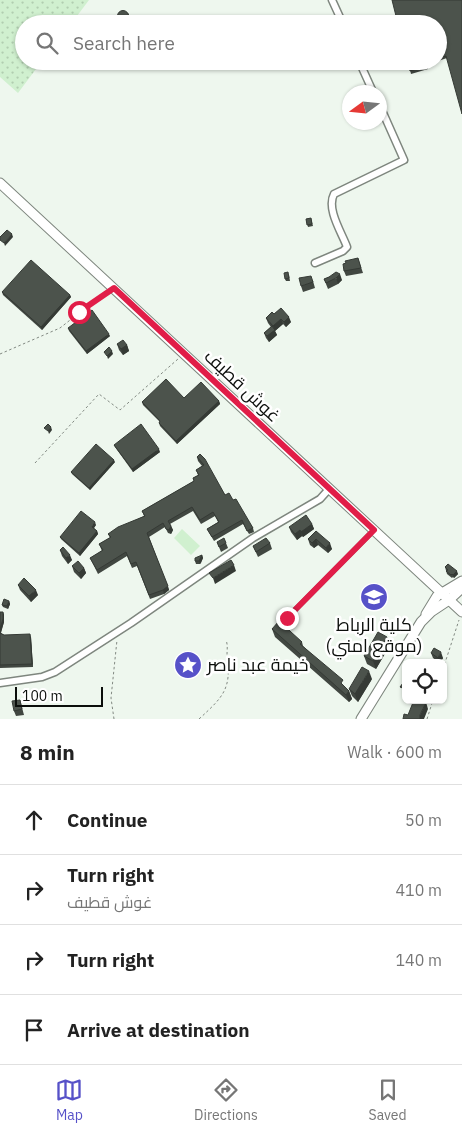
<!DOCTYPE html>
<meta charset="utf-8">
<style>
body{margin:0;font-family:"IBM Plex Sans",Cairo,sans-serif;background:#f2f2f2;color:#222}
.controls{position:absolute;right:15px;bottom:15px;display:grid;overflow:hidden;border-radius:8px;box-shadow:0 1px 4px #0004}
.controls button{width:45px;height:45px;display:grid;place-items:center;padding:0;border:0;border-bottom:1px solid #e0e0e0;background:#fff;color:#222;font:25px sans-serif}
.compass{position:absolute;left:342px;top:85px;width:45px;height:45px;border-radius:50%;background:#fff;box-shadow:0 1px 4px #0004;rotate:255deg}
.scale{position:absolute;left:15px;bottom:12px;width:88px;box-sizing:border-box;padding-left:5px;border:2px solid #0b0e0b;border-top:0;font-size:14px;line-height:18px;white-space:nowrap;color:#0b0e0b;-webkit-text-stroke:4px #fff;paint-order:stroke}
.stop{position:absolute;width:15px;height:15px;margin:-11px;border:4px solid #e11d48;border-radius:50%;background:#fff}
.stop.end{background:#e11d48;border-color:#fff;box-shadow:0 1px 5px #0008}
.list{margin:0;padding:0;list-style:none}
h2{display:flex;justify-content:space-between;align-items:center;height:65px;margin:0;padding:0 20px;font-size:21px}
h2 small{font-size:16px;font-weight:400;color:#767676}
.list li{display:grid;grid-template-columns:32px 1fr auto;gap:15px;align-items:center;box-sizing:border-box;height:70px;padding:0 20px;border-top:1px solid #e0e0e0}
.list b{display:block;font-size:19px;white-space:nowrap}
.list p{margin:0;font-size:16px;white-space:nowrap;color:#767676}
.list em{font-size:16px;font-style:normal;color:#767676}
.icon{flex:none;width:28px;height:28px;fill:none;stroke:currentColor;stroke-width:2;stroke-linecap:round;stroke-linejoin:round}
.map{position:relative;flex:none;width:462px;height:719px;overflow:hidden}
.search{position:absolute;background:#fff;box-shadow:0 1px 4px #0004;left:15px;right:15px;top:15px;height:55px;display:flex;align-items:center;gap:12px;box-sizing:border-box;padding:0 18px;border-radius:28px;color:#767676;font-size:19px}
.sheet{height:345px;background:#fff}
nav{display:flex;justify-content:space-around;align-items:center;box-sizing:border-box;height:70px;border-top:1px solid #e0e0e0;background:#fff;font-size:14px;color:#767676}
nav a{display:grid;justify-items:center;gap:2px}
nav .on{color:#5651c8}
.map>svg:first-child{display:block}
</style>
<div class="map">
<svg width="462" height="719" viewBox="0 0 462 719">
<defs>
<pattern id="park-dots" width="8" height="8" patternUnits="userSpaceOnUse" patternTransform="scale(1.25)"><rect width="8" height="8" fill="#d0f0cf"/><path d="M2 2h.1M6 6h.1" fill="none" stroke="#b1cdb0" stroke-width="1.8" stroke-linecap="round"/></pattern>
</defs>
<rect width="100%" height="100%" fill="#eef7ee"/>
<polygon fill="url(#park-dots)" points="0,0 89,0 71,24 24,24 24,61 42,61 18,93 0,77"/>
<polygon fill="#d0f0cf" points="182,529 200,546 191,555 174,538"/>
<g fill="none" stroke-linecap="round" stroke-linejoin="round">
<g stroke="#7e867e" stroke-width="5.5">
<polyline id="service" points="287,618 373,531"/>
</g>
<g stroke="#7e867e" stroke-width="9">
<g id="minor">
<polyline points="332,0 343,24"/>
<polyline points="359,61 373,92"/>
<path d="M315,263L343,251L347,247C342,233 326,209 334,194L404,160L380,106"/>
<polyline points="0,683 42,677 55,672 131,623 253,538 320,499 329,489"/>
</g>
</g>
<g stroke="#7e867e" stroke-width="11">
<g id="secondary">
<polyline points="0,183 462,612"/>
<polyline points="426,614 437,596 462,581"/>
<polyline points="361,719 421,622 431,612 449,600 462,588"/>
</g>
</g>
<g stroke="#828982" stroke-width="1" stroke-dasharray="2.5 2.5" stroke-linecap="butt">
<polyline points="0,354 60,328 79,313 107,293"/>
<polyline points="35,463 99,394 120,410 178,359"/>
<polyline points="443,669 459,620"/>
<polyline points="114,719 111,698 117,640"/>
<path d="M199,719C223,697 232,689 227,655C227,650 228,645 226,640"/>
<polyline points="427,719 433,700"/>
</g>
<use href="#service" stroke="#fff" stroke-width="3"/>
<use href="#minor" stroke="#fff" stroke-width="6"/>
<use href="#secondary" stroke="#fff" stroke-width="9"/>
</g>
<g fill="#414741">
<polygon points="462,0 447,58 438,61 438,24"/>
<polygon points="128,13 130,19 130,24 120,24 118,19"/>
<polygon points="408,61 437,61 427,64 428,69 411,74"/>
<polygon points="311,218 313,226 308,227 306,219"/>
<polygon points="358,258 363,273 346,276 344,271 346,263"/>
<polygon points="289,275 290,281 286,281 285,279"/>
<polygon points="329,277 342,280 338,284 328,289 324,279"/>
<polygon points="313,281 315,288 303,292 301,286"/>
<polygon points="2,292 70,295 71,297 42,330 3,295"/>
<polygon points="274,314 291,322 286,327 283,324 275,331 277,335 269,342 266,338 264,333 271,327 268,323 266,318"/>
<polygon points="68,328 110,336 87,354 69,331"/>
<polygon points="117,344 127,345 129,351 123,355 119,350"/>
<polygon points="184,398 219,401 220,404 177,444 160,426 159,423 160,422 143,405 142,402"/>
<polygon points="114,445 160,452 133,472 115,447"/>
<polygon points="200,454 225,495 233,500 253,528 254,532 249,534 243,524 214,541 207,529 218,522 215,516 201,524 193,511 170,524 173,530 171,534 168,533 165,527 149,537 169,590 164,594 150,599 137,566 132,568 127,556 98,574 90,558 102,551 99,544 110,538 108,534 144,516 142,511 194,481 193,478 198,475 196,470 202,466 198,461 197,457"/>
<polygon points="115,462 90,490 72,474 71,472"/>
<polygon points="312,524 314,529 303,537 302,536 297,540 291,532 289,527"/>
<polygon points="96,525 94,528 97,531 98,534 80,556 61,539 60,537"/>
<polygon points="316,531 332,549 328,553 318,545 314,548 310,545 308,539"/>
<polygon points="217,542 226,543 228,548 221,552"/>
<polygon points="270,543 272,549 258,557 253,546"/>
<polygon points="60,550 72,560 68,564 62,556"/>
<polygon points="202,555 203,558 201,563 200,564 196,564 195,561"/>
<polygon points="72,566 84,568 86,573 81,579 74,572"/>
<polygon points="445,567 458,574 454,578 453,577 452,578 447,574"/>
<polygon points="18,585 38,595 31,602 20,590"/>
<polygon points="9,601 10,604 8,609 3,607 2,605"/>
<polygon points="0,612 3,612 4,615 4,622 1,633 4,635 31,637 33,667 0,668"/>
<polygon points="272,629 302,642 303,646 349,691 352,699 349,702 275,637"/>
<polygon points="387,637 390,645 376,669 367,664 364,656"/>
<polygon points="431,653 443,658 440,663 433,658"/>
<polygon points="372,679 358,702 352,696 349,689"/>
<polygon points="20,700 24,715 16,716 14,711"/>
</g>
<g fill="#353a35">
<polygon points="128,13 130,19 130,24 127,24 126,21"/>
<polygon points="12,234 13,237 5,246 4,243"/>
<polygon points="340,274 342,280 338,284 336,278"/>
<polygon points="70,295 71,297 42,330 41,327"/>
<polygon points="289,317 291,322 286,327 284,322"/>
<polygon points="281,319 283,324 275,331 277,335 269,342 267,336 275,330 273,326"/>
<polygon points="109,334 110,336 87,354 86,351"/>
<polygon points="127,345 129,351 123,355 121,349"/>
<polygon points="112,351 113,354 108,359 107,356"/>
<polygon points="219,401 220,404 177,444 176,441"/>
<polygon points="51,427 52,430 49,434 48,431"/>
<polygon points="159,449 160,452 133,472 132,469"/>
<polygon points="114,460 115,462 90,490 89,488"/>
<polygon points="95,522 96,525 93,529 92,527"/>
<polygon points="312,524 314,529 303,537 301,532"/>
<polygon points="171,526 173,530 171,534 169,530"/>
<polygon points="300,530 302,536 297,540 295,534"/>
<polygon points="97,531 98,534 80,556 79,553"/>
<polygon points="316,539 318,545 314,548 312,543"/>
<polygon points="330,543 332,549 328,553 326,548"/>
<polygon points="70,555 72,560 68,564 66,558"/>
<polygon points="202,555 203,558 200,564 199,561"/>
<polygon points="234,565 236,571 215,584 213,578"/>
<polygon points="84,568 86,573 81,579 79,573"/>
<polygon points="457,571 458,574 454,578 453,575"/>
<polygon points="168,586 169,590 164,594 163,590"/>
<polygon points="36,590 38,595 31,602 29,596"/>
<polygon points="9,601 10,604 8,609 7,606"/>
<polygon points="3,612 4,615 4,622 0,635 0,629"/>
<polygon points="30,634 31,637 33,667 32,664"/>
<polygon points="387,637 390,645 376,669 373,661"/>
<polygon points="441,652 443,658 440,663 438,658"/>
<polygon points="369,671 372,679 358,702 355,694"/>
<polygon points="349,691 352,699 349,702 346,695"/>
<polygon points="426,702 428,709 424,719 420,719 420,715"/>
</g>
<g fill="#4c534c" stroke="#353a35">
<polygon points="392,0 462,0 462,114 446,56 438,58 438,24 398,24"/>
<circle cx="123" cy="16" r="5.5"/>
<polygon points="408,61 426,61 427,66 410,71"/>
<polygon points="311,218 312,224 307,225 306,219"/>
<polygon points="7,230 12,234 4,243 0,240 0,237"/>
<polygon points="358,258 361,268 344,271 343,264 346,263 345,261"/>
<polygon points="31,260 70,295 41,327 2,292"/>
<polygon points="288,272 289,278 285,279 284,273"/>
<polygon points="336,272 340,274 336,278 326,283 324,279 329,277"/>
<polygon points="311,276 313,282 301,286 299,278"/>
<polygon points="281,308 289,317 284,322 281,319 273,326 266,318 272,312 274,314"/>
<polygon points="92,310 109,334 86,351 68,328"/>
<polygon points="272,326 275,330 267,336 264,333"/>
<polygon points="123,340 127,345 121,349 117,344"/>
<polygon points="109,347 112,351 107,356 104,352"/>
<polygon points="166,379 184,398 201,382 219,401 176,441 159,423 160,421 142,402"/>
<polygon points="48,424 51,427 48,431 44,428"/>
<polygon points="141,424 159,449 132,469 114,445"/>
<polygon points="96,444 114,460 89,488 71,472"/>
<polygon points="200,454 205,459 225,495 229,493 233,500 236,499 253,528 247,531 242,520 212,537 207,529 219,522 213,512 200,520 192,507 168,521 171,526 169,530 166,529 163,523 147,533 168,586 163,590 149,595 136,562 131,564 126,552 97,570 90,558 103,550 99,544 111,537 108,534 118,527 145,516 142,511 194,481 193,478 199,475 196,470 204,465 197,457"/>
<polygon points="81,511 95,522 92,527 97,531 79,553 60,537"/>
<polygon points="306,515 312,524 301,532 300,530 295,534 289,527"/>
<polygon points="316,531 330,543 326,548 316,539 312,543 308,539"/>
<polygon points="224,538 226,543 219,547 217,542"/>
<polygon points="266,538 270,543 256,552 253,546"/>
<polygon points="63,547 70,555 66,558 60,550"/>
<polygon points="202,555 199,561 195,561 195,558"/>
<polygon points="231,560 234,565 213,578 209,573"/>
<polygon points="78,561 84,568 79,573 72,566"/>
<polygon points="448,564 457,571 453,575 452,574 451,575 446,571 448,570 445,567"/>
<polygon points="24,578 36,590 29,596 18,585"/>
<polygon points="4,599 9,601 7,606 2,605"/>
<polygon points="0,612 3,612 3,619 0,629"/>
<polygon points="279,621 302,642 300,644 343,680 341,683 349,691 346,695 272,629"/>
<polygon points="378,632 387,637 373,661 364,656"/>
<polygon points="0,633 4,635 30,634 32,664 0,665"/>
<polygon points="434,648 441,652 438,658 431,653"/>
<polygon points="362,667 369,671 355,694 349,689"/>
<polygon points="403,683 406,685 405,689 400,687"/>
<polygon points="20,700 22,709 14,711 12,701"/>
<polygon points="414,700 422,700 426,702 420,715 420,719 403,719 404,714 408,715"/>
</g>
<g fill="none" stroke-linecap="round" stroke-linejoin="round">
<polyline stroke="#e11d48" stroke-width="6" points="79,312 114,288 374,530 287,618"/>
</g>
<defs>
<g id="university-disc" transform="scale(1.4375)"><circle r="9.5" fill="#5651c8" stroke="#fff"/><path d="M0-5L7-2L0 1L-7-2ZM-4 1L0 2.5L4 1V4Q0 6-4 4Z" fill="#fff"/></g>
<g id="sight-disc" transform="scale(1.4375)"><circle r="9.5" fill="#5651c8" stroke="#fff"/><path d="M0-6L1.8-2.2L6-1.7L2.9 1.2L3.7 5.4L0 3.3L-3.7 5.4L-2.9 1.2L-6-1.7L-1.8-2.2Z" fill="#fff"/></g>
</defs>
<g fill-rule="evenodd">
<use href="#university-disc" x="374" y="597"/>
<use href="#sight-disc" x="188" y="665"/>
</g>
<g text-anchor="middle" stroke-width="5" stroke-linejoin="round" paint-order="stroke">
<g font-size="18" fill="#0b0e0b" stroke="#fff">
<text transform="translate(242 386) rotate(43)" y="6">غوش قطيف</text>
</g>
<g font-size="18" fill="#0b0e0b" stroke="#fff">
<text x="374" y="631">كلية الرباط<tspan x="374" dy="21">(موقع امني)</tspan></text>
<text x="207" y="671" text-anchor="start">خيمة عبد ناصر</text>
</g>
</g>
</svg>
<div class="controls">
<button><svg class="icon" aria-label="locate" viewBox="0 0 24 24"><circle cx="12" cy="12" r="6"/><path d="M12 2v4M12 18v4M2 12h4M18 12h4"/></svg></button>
</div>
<svg class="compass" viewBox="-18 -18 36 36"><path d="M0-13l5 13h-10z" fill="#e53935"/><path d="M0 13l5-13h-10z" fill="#767676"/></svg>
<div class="scale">100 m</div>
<div class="stop" style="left:79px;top:312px"></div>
<div class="stop end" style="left:287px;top:618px"></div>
<div class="search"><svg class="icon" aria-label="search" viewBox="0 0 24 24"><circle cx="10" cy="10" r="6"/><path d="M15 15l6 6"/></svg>Search here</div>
</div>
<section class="sheet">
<h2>8 min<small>Walk · 600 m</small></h2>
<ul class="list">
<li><svg class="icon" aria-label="ahead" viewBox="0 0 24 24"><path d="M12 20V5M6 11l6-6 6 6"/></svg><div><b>Continue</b></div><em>50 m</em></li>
<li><svg class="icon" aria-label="right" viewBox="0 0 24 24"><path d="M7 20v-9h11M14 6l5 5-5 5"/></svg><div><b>Turn right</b><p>غوش قطيف</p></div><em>410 m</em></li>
<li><svg class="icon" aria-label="right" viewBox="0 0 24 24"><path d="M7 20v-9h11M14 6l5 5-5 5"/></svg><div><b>Turn right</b></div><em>140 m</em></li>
<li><svg class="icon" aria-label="arrive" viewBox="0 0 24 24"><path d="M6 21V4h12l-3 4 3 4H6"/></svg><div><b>Arrive at destination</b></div></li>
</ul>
</section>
<nav>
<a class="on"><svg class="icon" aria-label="map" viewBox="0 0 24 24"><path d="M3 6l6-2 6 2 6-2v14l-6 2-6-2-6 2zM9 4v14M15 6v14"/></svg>Map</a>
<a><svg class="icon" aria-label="directions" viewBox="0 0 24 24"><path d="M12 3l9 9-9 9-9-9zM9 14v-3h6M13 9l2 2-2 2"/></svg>Directions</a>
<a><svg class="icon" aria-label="saved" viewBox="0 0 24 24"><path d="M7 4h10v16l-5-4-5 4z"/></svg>Saved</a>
</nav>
